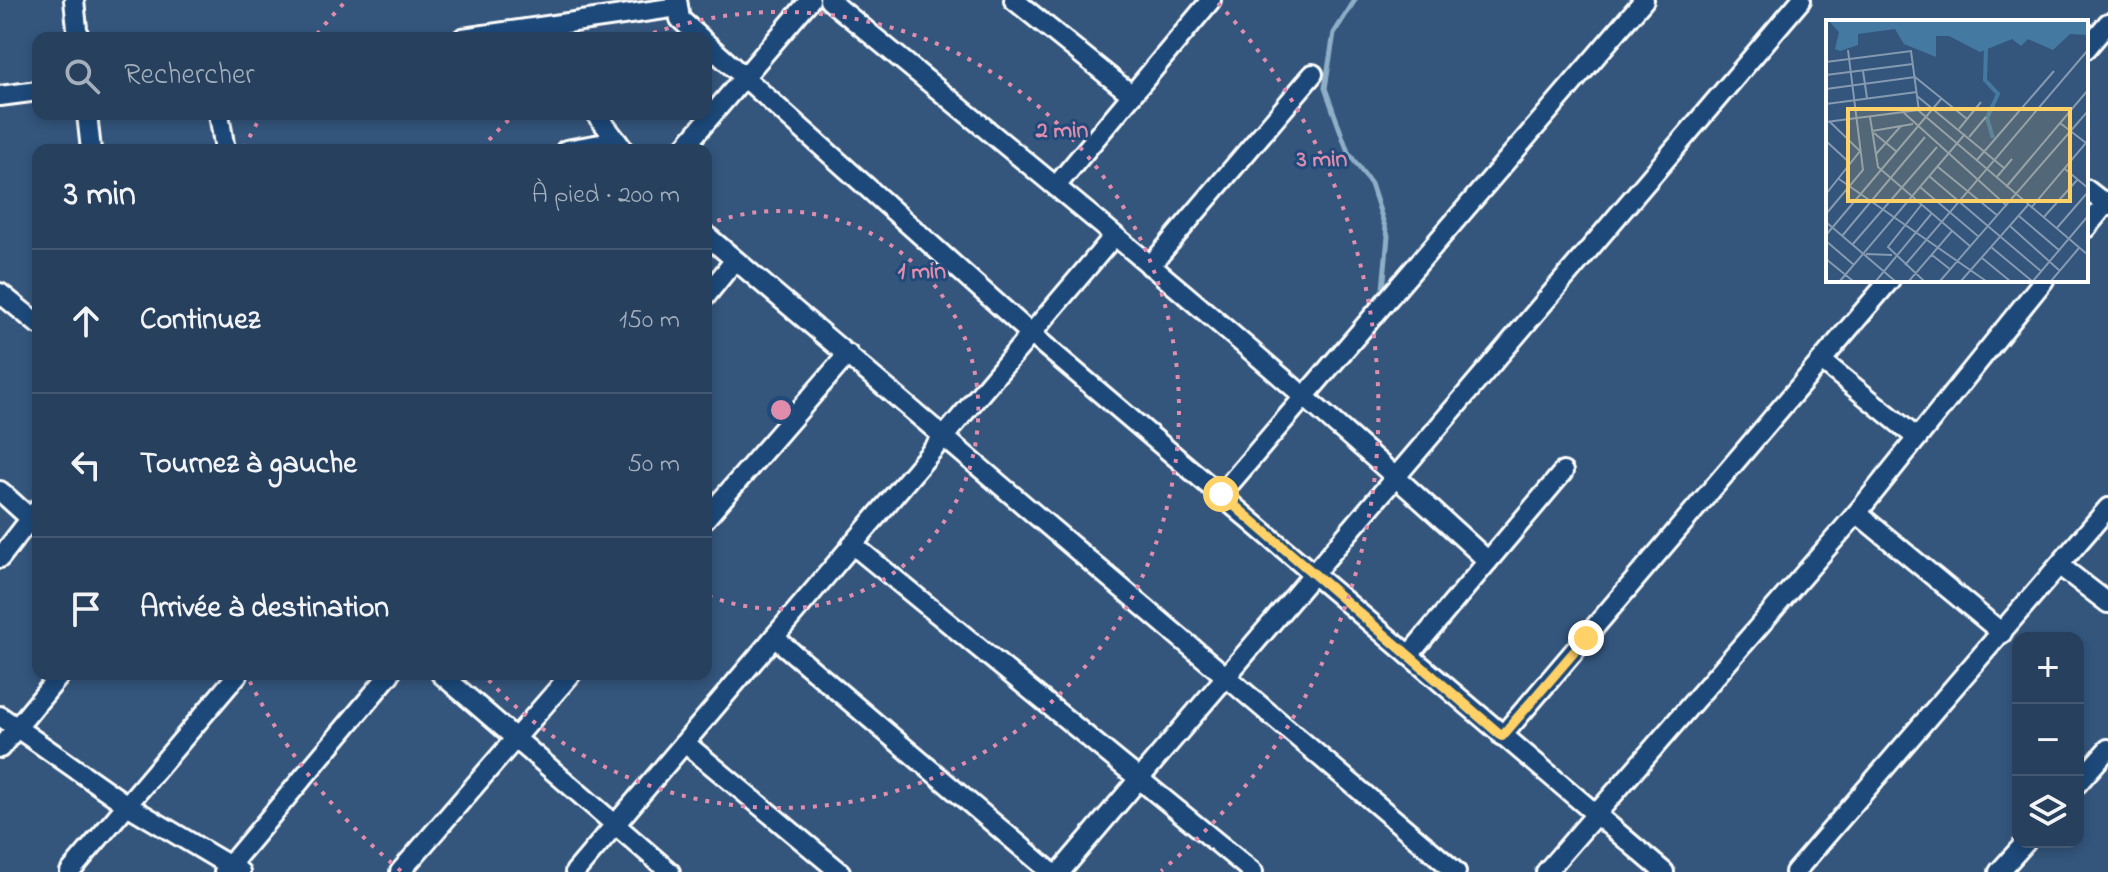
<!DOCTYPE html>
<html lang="fr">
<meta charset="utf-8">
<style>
body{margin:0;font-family:"Indie Flower",sans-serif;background:#2f4764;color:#f1f3f6}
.controls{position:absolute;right:24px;bottom:24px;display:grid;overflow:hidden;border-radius:16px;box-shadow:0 4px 12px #0003}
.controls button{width:72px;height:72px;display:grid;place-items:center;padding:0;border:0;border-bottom:2px solid #435973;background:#27405e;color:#f1f3f6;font:40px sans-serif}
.stop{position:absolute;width:24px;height:24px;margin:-18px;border:6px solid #ffd166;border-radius:50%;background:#fff}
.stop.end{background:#ffd166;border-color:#fff;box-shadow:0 2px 8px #0008}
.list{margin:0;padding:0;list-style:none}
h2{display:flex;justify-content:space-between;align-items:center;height:104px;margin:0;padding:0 32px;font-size:34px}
h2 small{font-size:26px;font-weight:400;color:#a4afbc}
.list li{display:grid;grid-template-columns:52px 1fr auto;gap:24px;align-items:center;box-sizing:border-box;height:144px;padding:0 32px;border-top:2px solid #435973}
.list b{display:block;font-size:30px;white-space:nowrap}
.list em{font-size:26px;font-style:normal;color:#a4afbc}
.icon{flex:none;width:44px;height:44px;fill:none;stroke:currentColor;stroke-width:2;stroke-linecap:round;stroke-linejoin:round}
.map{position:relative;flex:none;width:2108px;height:872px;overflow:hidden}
.search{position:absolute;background:#27405e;box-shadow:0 4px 12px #0003;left:32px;top:32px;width:680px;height:88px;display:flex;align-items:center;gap:20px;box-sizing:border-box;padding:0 28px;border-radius:16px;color:#a4afbc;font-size:30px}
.panel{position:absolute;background:#27405e;box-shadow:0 4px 12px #0003;left:32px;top:144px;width:680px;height:536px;border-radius:16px}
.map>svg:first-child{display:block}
</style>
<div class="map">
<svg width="2108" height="872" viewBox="0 0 2108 872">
<rect width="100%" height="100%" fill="#34567d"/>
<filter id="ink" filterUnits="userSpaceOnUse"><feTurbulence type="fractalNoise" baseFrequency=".0125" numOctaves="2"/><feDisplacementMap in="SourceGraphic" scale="16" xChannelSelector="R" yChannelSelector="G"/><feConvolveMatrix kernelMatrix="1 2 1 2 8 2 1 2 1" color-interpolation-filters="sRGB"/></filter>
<g filter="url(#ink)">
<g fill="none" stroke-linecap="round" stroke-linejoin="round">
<polyline stroke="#8fafc7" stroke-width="5" points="1355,0 1334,33 1325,88 1348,152 1371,184 1388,236 1383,289"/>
<g stroke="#fff" stroke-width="24">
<g id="minor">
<polyline points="74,0 78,38"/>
<polyline points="677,0 680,19 701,38"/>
<path d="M829,0C1052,183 1276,365 1488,561"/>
<polyline points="1014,0 1132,95"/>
<polyline points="463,38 678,7"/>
<polyline points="706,43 1031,334 1664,872"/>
<polyline points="2086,49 2108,23"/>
<polyline points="0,96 38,91"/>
<polyline points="87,114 91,150"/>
<polyline points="219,114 225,150"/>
<polyline points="596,114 624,150"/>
<polyline points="566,150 617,141"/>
<polyline points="682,150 810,0"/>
<polyline points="1056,186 1211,0"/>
<polyline points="2086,189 2108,206"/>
<polyline points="2086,228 2108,201"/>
<polyline points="706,235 1456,872"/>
<polyline points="1150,266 1313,74"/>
<polyline points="0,293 38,324"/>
<polyline points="706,296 734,261"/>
<polyline points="1822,361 1917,438"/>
<polyline points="0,491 31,519"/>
<polyline points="1221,494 1644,0"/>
<polyline points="1857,513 2002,633"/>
<polyline points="706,518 848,354"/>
<polyline points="852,544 1253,872"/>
<polyline points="0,558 38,509"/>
<polyline points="2060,566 2108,603"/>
<polyline points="774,637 1051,872"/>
<polyline points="1409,655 1563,472"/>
<polyline points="441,674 670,872"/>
<polyline points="0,716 127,805 240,872"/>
<polyline points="1502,736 1890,280"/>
<polyline points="685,743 840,872"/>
<polyline points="0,748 61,674"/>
<polyline points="2078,783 2108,749"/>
<polyline points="70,872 238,674"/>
<polyline points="224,872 390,674"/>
<polyline points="400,872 571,674"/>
<polyline points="575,872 1114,236"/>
<polyline points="1060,872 1801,0"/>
<polyline points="1546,872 1857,513 2044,280"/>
<polyline points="1795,872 2108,508"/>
<polyline points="1999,872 2026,842"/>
</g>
</g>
<use href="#minor" stroke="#1f4a7a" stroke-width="18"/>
</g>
</g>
<g fill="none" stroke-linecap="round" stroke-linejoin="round" filter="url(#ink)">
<polyline stroke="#ffd166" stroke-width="10" points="1221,494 1502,736 1586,638"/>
</g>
<g fill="none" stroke="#e08cad" stroke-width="4" stroke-dasharray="4 8">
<path d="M706 225A199 199 0 1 1 706 595"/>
<path d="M481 149A398 398 0 0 1 515 114M642 37A398 398 0 1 1 485 676"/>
<path d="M401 871A597 597 0 0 1 247 676M244 148A597 597 0 0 1 261 116M317 34A597 597 0 0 1 344 3M1218 3A597 597 0 0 1 1161 871"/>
</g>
<g transform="translate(1826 20)">
<rect width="262" height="262" fill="#34567d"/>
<path d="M3,1H262V15L244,14L227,30L202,19L195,26L186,19L154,32L123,16H110V37L78,24L69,9L32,14V25L14,31L9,29L13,12Z" fill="#447aa1"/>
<path fill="none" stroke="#447aa1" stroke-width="4" d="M160,28L159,60L172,74L161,98L167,118"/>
<path fill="none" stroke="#859ab1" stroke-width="2" d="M0,42L85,31L93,91L262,235M37,51L41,78M0,55L87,44M0,69L89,57L141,99M91,76L178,148M0,84L91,72M77,92L181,186M44,97L52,147L145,227M0,102L93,90M133,109L155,82M46,111L87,104M48,113L71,132M143,117L160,97M0,121L25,144M50,134L75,106M150,141L228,51M112,147L172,196M239,149L262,168M103,156L216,252M170,158L186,139M13,159L160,261M94,167L153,217M180,167L262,70M0,174L34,131L3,101M96,184L62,227L98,261M205,188L260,123L234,103M0,194L37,150L22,30M193,196L234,231M217,198L252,159M0,202L69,261M184,206L234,251M230,209L262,172M0,215L115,79M16,216L99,117M0,221L28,245M26,225L111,127M165,227L206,261M40,234L66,235M106,235L125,250M156,238L184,261M0,239L27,261M79,245L262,30M14,261L139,114M50,261L106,193M83,261L126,211M114,261L262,91M135,261L202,185M207,261L262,196M225,261L253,228"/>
<path fill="#ffd166" fill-opacity="0.15" stroke="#ffd166" stroke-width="4" d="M22,89H244V181H22Z"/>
<rect width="262" height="262" fill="none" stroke="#fff" stroke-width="4"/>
</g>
<circle cx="781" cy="410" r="12" fill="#e08cad" stroke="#1f4a7a" stroke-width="4"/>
<g font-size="24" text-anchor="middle" font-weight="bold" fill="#e08cad" stroke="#1f4a7a" stroke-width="6" stroke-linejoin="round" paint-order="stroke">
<text x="1062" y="137">2 min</text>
<text x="1322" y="166">3 min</text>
<text x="922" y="278">1 min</text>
</g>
</svg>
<div class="controls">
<button>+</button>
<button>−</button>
<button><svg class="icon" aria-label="layers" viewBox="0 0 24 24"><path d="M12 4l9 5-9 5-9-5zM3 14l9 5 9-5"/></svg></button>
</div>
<div class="stop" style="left:1221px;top:494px"></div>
<div class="stop end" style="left:1586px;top:638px"></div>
<div class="search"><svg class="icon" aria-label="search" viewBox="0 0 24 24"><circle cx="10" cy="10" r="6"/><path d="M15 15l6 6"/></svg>Rechercher</div>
<section class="panel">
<h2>3 min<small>À pied · 200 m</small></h2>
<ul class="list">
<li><svg class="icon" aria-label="ahead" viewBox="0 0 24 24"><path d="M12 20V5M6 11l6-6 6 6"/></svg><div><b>Continuez</b></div><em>150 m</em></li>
<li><svg class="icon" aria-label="left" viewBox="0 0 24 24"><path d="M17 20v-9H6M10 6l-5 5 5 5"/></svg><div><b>Tournez à gauche</b></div><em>50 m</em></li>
<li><svg class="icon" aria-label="arrive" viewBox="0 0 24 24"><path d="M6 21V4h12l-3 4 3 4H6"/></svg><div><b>Arrivée à destination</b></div></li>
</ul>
</section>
</div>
